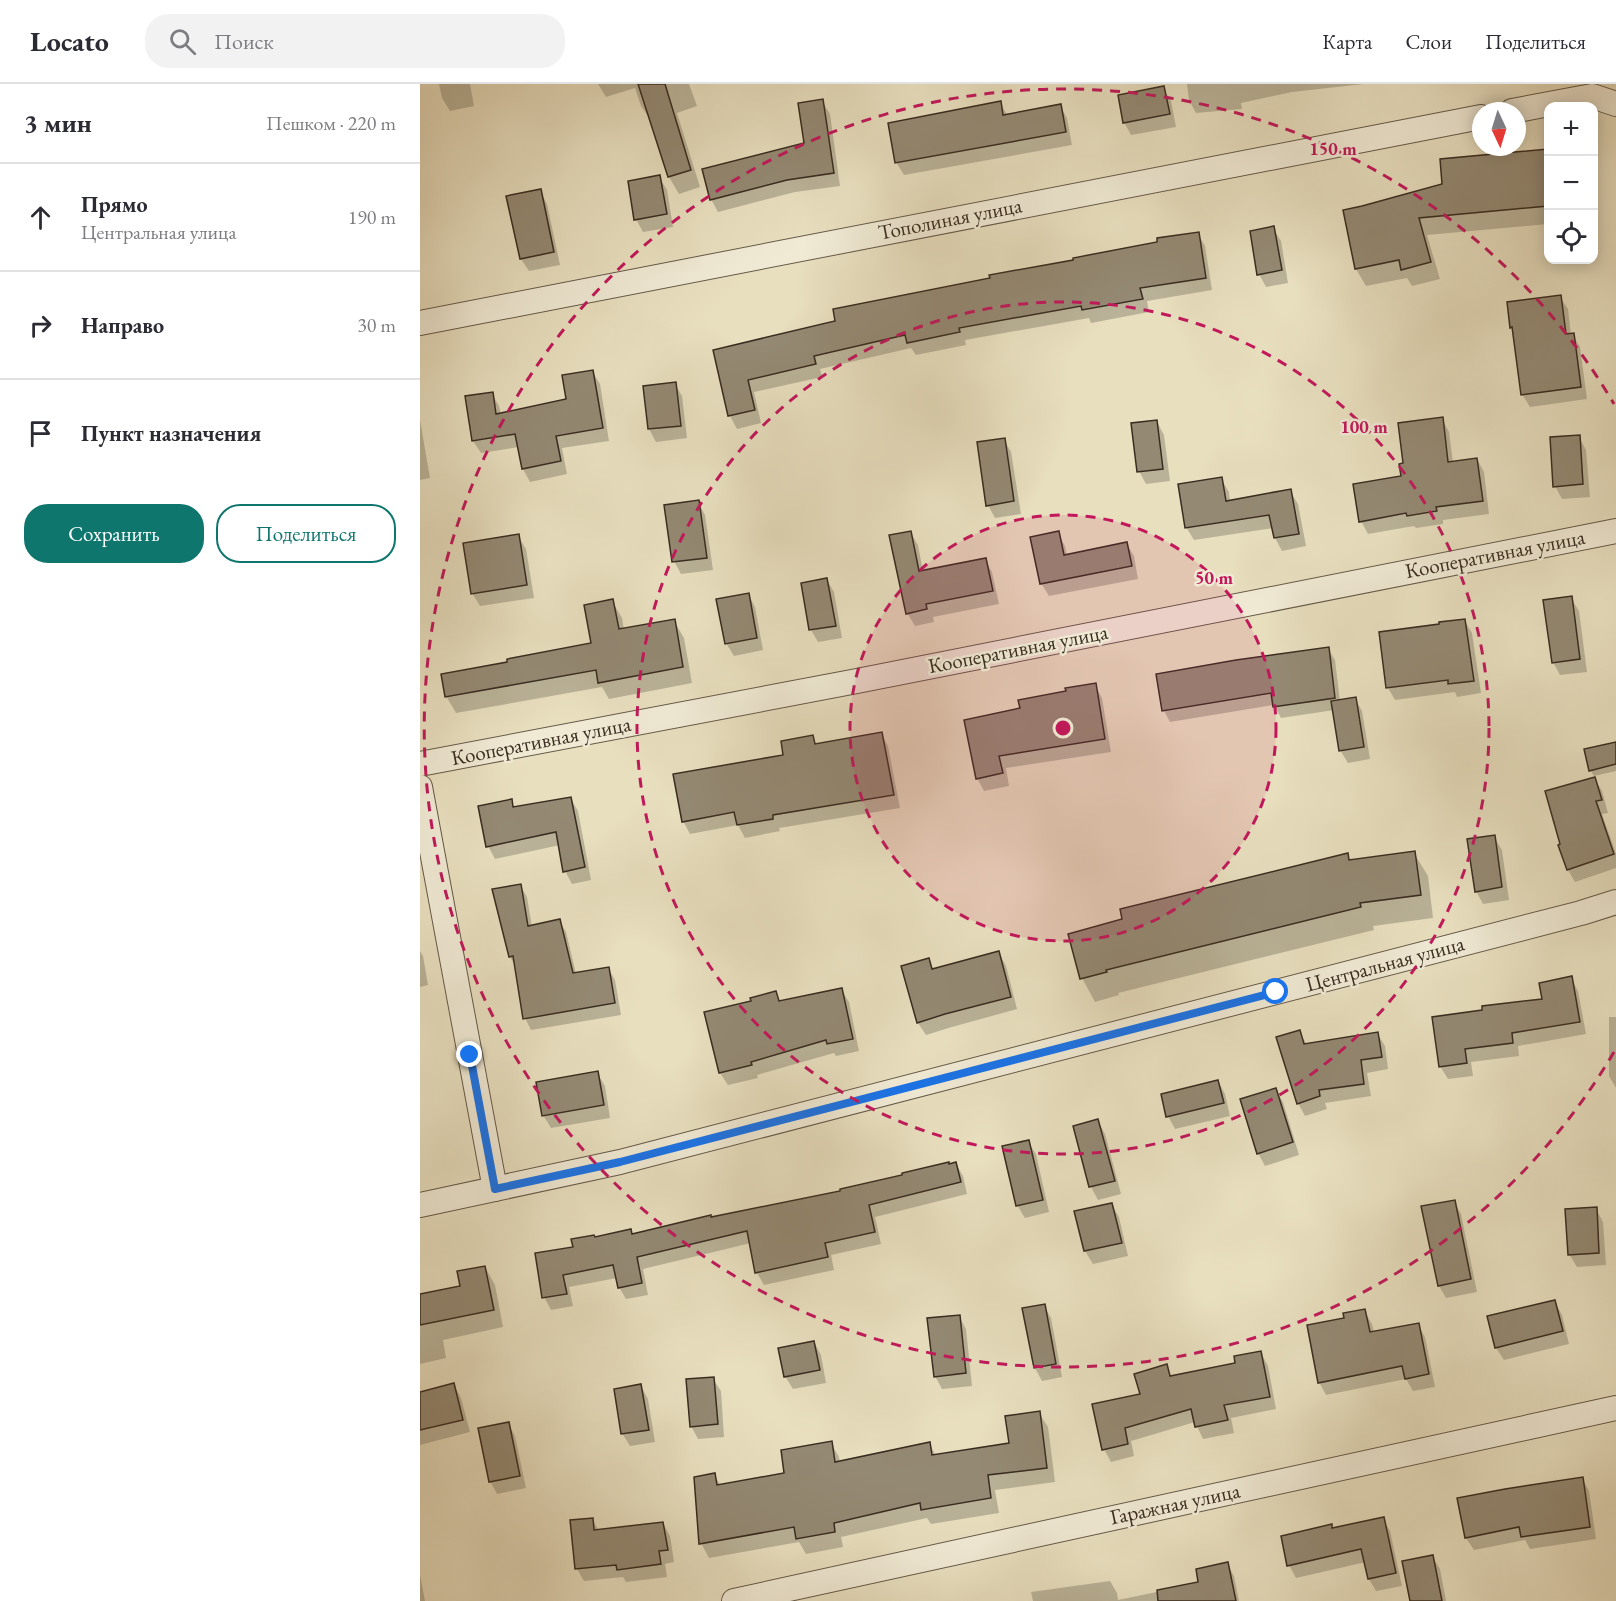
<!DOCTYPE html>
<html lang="ru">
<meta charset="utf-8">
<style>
body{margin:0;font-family:"EB Garamond",serif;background:#f2f2f3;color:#2b2b33}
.controls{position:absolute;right:18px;top:18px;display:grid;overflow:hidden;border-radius:12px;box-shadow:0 3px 15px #0003}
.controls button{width:54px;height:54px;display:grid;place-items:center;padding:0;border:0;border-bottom:2px solid #e1e1e2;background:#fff;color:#2b2b33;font:30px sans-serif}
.compass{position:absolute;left:1052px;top:18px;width:54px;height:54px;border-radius:50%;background:#fff;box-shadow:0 3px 15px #0003;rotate:176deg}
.stop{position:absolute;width:18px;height:18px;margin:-14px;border:4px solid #1a73e8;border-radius:50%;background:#fff}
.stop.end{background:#1a73e8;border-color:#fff;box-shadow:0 2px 6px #0008}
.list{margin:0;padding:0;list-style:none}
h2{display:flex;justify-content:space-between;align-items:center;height:78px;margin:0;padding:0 24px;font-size:26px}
h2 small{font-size:20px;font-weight:400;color:#7c7c81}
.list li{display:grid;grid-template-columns:39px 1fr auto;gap:18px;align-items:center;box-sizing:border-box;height:108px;padding:0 24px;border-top:2px solid #e1e1e2}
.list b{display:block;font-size:22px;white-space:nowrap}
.list p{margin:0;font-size:20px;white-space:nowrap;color:#7c7c81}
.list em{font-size:20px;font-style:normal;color:#7c7c81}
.actions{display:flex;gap:12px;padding:18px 24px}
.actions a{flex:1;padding:14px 0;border:2px solid #0f766e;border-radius:24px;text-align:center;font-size:21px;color:#0f766e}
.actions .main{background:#0f766e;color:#fff}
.icon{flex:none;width:33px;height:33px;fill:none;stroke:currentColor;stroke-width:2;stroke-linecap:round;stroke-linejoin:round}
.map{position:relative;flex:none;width:1196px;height:1517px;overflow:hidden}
header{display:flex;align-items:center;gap:36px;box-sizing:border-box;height:84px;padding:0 30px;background:#fff;border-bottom:2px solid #e1e1e2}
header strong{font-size:28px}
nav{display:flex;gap:33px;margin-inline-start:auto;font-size:21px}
.search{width:420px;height:54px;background:#f2f2f3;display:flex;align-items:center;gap:15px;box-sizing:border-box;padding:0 21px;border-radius:24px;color:#7c7c81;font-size:22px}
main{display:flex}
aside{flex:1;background:#fff}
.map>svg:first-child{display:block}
</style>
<header>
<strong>Locato</strong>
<div class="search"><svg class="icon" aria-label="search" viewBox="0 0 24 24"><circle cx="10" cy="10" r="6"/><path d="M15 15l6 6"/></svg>Поиск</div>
<nav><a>Карта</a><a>Слои</a><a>Поделиться</a></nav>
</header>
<main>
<aside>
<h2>3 мин<small>Пешком · 220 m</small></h2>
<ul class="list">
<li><svg class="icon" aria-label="ahead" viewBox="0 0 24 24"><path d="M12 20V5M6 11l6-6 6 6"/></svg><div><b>Прямо</b><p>Центральная улица</p></div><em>190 m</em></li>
<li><svg class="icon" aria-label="right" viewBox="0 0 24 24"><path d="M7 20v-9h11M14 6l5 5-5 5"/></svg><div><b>Направо</b></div><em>30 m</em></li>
<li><svg class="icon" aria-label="arrive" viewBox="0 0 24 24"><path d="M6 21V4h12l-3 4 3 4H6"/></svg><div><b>Пункт назначения</b></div></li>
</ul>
<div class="actions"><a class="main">Сохранить</a><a>Поделиться</a></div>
</aside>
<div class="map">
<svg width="1196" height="1517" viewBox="0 0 1196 1517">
<rect width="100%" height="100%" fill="#e8dfbf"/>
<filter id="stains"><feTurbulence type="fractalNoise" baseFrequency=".00333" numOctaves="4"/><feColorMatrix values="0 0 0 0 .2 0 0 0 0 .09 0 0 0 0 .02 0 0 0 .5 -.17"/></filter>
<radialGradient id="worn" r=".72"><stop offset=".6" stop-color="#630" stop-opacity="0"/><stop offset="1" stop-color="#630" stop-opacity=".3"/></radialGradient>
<g fill="#0003">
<polygon points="19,0 50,0 54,22 30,27 22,14"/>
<polygon points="178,0 269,0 277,22 257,29 280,103 259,110 249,93 232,38 221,22 215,4 186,13"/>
<polygon points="767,0 944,0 872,8 821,19 822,25 776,29 769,16"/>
<polygon points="743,4 751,17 756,43 711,51 704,38"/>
<polygon points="402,17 410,30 420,102 375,108 298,128 291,115 386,60"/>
<polygon points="580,19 588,32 640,22 647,34 652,61 484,91 476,78"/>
<polygon points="1128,66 1128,140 1007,151 1020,195 992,202 987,194 946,202 936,185 1024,101 1022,76"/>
<polygon points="1174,81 1178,135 1174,136"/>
<polygon points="239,93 247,106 253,143 223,148 216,135"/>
<polygon points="120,107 127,120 140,181 109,187 101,175"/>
<polygon points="853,144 861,157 868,199 846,203 839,190"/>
<polygon points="778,150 785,162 792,206 727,217 729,228 671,239 669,234 545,256 546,261 496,271 491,264 400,285 402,293 334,308 341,339 317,345 310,332 294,267 655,178"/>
<polygon points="1140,213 1148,225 1151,251 1153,251 1160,263 1167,315 1110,323 1102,310 1094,248 1092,243"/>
<polygon points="172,287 180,300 189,357 142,364 147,390 110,398 103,385 99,363 61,369 53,357 72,310 79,322 81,330 148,317"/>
<polygon points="255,300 262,312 267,354 236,358 229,345"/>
<polygon points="1022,335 1029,348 1033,379 1057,375 1064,388 1069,430 1023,436 1023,440 996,444 994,442 948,450 941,437 983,393 984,380"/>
<polygon points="0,336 10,394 0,396"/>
<polygon points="737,338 744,351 750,397 726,400 719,387"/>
<polygon points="1159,353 1166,366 1170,413 1142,415 1135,402"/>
<polygon points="584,356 591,368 601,430 575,434 568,421"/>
<polygon points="801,395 809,408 810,418 870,407 878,420 886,462 862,467 855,454 853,444 774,456 766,443"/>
<polygon points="278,418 285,431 293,486 261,490 254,477"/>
<polygon points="490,448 498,461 503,488 565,476 572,488 579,520 513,533 514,538 495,542 487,529"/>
<polygon points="638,449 645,462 647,471 706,459 714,472 718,495 629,512 621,499"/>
<polygon points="98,452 106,465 114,514 60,522 52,509"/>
<polygon points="407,496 414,508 422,554 398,558 391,546 383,500"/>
<polygon points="328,510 335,523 343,566 314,572 306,559"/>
<polygon points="1151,514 1159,527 1167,588 1140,591 1133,578"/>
<polygon points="192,517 202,534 204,546 254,537 264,554 272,599 189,615 182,603 36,629 26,612 89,579 172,561"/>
<polygon points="1044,536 1052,549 1061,609 1037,613 1035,608 975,616 968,604"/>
<polygon points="908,565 915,576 920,617 935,615 942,627 950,675 928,679 920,666 914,626 861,634 854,621 750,638 744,627"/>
<polygon points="675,601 682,614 691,668 586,684 589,702 564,707 557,694 602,625"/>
<polygon points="461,649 468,662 480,724 359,744 360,747 325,754 318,741 270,750 263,737 392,653 397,662"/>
<polygon points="1196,662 1196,687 1174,692 1170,686"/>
<polygon points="1174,694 1182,707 1188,729 1182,730 1196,770 1196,784 1155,798 1148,786 1140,762"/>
<polygon points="151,715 158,727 171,796 152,800 145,787 140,761 75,775 68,762 91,717 95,725"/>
<polygon points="1074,753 1082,766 1089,816 1063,820 1056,807"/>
<polygon points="994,769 1008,792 1013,834 953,842 954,846 698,909 699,911 675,918 662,894 927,771 931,777"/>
<polygon points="100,801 107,813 112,843 139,837 146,848 156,890 188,884 195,896 201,931 111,946 105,934 96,883 90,873"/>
<polygon points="0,867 3,872 8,901 0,903"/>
<polygon points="579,869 586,882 597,925 532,943 506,951 498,939 483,883 508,876 514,886"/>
<polygon points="1151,894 1158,907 1166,950 1098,962 1099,972 1051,978 1053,992 1028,995 1020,982 1014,934 1124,916"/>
<polygon points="421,905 429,918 439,967 416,972 414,969 337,991 338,994 308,1001 300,989 333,918 355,909 361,918"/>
<polygon points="1189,933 1196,933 1196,1004 1189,992"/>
<polygon points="879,947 887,961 957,949 965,962 968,985 947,989 951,1012 905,1019 907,1025 885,1032 878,1019"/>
<polygon points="177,989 185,1002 190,1034 131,1044 123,1031"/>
<polygon points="798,997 805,1010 810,1032 755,1045 748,1032"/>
<polygon points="856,1006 863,1018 879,1071 845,1082 838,1069"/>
<polygon points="678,1037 685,1050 701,1110 678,1116 671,1103 655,1043"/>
<polygon points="608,1058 616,1070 629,1128 605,1134 597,1121"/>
<polygon points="536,1080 543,1092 547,1110 455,1133 461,1160 411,1171 414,1186 344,1201 337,1189 331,1159 223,1185 228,1211 206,1215 199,1203 197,1194 149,1203 153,1222 131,1226 124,1213 155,1164 175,1155 210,1147 213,1151 422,1108"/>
<polygon points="1034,1118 1041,1130 1057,1208 1026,1214 1019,1202"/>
<polygon points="692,1121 699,1133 708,1172 673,1180 665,1167 656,1128"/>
<polygon points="1176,1125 1183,1138 1186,1181 1157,1183 1149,1170"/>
<polygon points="65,1183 75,1201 83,1243 23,1256 26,1274 0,1280 0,1212 42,1203"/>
<polygon points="1135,1218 1142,1231 1149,1260 1084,1276 1076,1264"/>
<polygon points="624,1222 631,1234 642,1293 622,1297 615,1284 604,1225"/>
<polygon points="944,1227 952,1240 954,1249 998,1241 1005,1253 1015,1303 993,1307 986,1295 906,1311 899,1298 926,1236"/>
<polygon points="539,1232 546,1245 552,1302 522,1305 515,1292"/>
<polygon points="394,1258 401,1271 406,1299 373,1305 365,1292"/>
<polygon points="841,1269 848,1282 856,1325 811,1334 814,1349 783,1355 775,1338 711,1357 714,1372 691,1378 684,1365 722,1311 746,1282 752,1294 817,1280"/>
<polygon points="293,1295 301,1307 304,1353 278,1355 271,1342"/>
<polygon points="34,1301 41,1314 50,1348 0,1361 0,1309"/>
<polygon points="221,1302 228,1315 235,1358 210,1362 202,1349"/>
<polygon points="619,1329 628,1343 635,1398 575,1406 579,1429 511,1440 507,1434 421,1453 423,1463 386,1470 379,1458 289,1474 281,1459 294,1391 301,1402 366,1390 411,1359 419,1373 420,1379 509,1359 516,1372 590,1360"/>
<polygon points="88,1339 95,1352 106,1404 77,1410 70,1397"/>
<polygon points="1162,1394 1169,1407 1176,1455 1110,1465 1105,1456 1054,1466 1046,1454 1038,1416"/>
<polygon points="172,1435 179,1447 243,1439 250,1452 254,1478 245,1480 247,1493 206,1498 203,1493 164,1497 157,1485"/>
<polygon points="963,1435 970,1447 982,1502 956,1507 949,1495 946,1478 876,1494 869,1481 913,1446"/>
<polygon points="1012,1472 1020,1485 1026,1517 992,1517"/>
<polygon points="807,1480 814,1492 819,1517 613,1517 611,1508 690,1497 697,1509 698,1516 780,1499"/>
<polygon points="0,1491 5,1517 0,1517"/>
</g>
<g fill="#948973" stroke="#392c20" stroke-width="1.5">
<polygon points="218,0 245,0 271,86 248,93"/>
<polygon points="744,2 750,30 703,39 698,11"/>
<polygon points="403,15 414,89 367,96 290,116 282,85 384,59 378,19"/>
<polygon points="581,17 583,31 641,20 646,48 475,79 468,39"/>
<polygon points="1128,65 1128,122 999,134 1011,178 981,186 979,176 935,185 923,126 942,122 1022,100 1020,75"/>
<polygon points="240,91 247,130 214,136 208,97"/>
<polygon points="121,105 134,168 100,175 86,112"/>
<polygon points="854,142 862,186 837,191 830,147"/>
<polygon points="779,148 786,194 720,204 723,215 662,226 661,222 539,244 540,248 487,259 485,251 394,272 396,280 328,296 335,326 308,332 293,266 415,237 413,225 570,194 569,191 653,176 653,174 737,158 737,154"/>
<polygon points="1141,211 1146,250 1154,249 1161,303 1101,311 1092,243 1090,244 1087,218"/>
<polygon points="173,286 183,344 136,352 141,377 102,385 95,350 52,357 45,312 73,308 76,330 146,315 142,291"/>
<polygon points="256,298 261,342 228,345 223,302"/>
<polygon points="1023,333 1028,378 1057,374 1063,417 1016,423 1017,427 987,432 986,429 939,438 933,400 981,392 979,380 983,379 978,339"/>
<polygon points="737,336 743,385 717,388 711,339"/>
<polygon points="1160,351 1163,400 1133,403 1130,353"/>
<polygon points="585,354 594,417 566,422 557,358"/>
<polygon points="802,393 806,417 871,405 879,450 854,454 849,431 765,444 758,400"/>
<polygon points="279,416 287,474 252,478 244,421"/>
<polygon points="491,447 499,487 566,474 573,507 506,520 507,525 486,530 469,451"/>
<polygon points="639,447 644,471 707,458 712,482 620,500 610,453"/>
<polygon points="99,450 107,501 51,510 43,459"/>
<polygon points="407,494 416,542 389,546 381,499"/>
<polygon points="329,509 337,554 305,560 296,515"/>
<polygon points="1152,512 1160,575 1132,579 1123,516"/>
<polygon points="193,515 199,545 255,535 263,583 178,599 176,586 25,613 21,590 87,578 87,575 171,559 164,521"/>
<polygon points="1045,535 1054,597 1028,600 1028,596 966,604 959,548 1019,540 1019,538"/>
<polygon points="909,563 915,614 853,623 851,609 742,627 736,590 816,576"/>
<polygon points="676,599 685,655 579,672 583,689 556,695 544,636 600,624 598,616 646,607 645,604"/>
<polygon points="936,613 944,663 919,667 911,617"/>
<polygon points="462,648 474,711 353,731 353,735 317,741 314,728 262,738 253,690 363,671 361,657 393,651 395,660"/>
<polygon points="1196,658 1196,680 1169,687 1164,665"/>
<polygon points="1175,693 1182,716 1176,717 1194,770 1147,786 1138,761 1140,760 1125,707"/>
<polygon points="151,713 165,783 143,788 136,748 66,763 58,722 92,715 93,723"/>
<polygon points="1075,751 1082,803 1055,808 1047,755"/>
<polygon points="995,767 1001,811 940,819 941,823 686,886 687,888 660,895 648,850 702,835 700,825 928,769 929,776"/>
<polygon points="101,800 108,842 140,835 153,889 189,883 195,919 103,935 93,872 89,873 72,805"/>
<polygon points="579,867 591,913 525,930 497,939 481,882 509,874 512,885"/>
<polygon points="1152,892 1160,938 1092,949 1093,959 1045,965 1047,979 1019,983 1012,933 1062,926 1062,922 1122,915 1119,899"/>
<polygon points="422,904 433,955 407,960 406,956 331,978 332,981 299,989 284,928 331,917 330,914 356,907 359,917"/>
<polygon points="880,946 884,960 958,948 962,973 941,976 944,1000 899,1006 900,1012 877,1020 856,953"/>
<polygon points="178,987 184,1021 122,1032 116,998"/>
<polygon points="798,996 804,1019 746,1033 741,1010"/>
<polygon points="856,1004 873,1058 837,1070 820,1015"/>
<polygon points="678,1035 695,1097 669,1103 653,1042"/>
<polygon points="609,1056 623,1116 596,1122 582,1062"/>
<polygon points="529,1078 529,1080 536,1078 541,1098 449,1121 455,1148 405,1159 408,1173 335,1189 327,1147 217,1173 222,1199 198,1204 193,1181 143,1191 147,1210 122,1214 115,1169 153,1163 151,1155 174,1151 175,1153 211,1145 212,1150 291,1131 291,1133 420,1107 420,1105 482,1091 482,1089"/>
<polygon points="1035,1116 1051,1195 1018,1202 1001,1122"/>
<polygon points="692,1119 702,1159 664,1167 654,1127"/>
<polygon points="1177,1123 1179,1169 1148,1171 1145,1125"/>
<polygon points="65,1182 74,1226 0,1241 0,1210 40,1202 37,1187"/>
<polygon points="1135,1216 1143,1247 1075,1264 1067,1232"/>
<polygon points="625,1220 636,1280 614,1284 602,1224"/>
<polygon points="945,1225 950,1248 999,1239 1009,1290 985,1295 982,1282 898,1299 887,1241 924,1234 923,1229"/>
<polygon points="540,1231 546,1289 514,1293 507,1234"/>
<polygon points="394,1257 400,1286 364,1293 358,1264"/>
<polygon points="841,1267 850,1313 804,1321 808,1336 775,1343 771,1325 705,1344 708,1360 682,1366 672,1320 720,1310 714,1290 747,1280 750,1292 815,1279 814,1272"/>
<polygon points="294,1293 298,1340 270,1343 266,1295"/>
<polygon points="34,1299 43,1336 0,1346 0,1308"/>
<polygon points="221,1300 229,1346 201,1350 194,1305"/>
<polygon points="620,1327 627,1384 568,1391 571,1414 501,1426 500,1419 414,1439 415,1448 376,1455 374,1443 279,1460 274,1393 295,1389 297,1401 364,1389 361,1366 412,1357 415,1378 510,1358 512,1371 589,1359 585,1332"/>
<polygon points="89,1338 100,1392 69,1398 58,1344"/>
<polygon points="1163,1393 1170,1443 1101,1453 1099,1443 1045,1454 1037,1414 1085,1405"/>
<polygon points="964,1433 976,1489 948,1495 941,1465 867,1482 861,1452 912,1440 912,1444"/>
<polygon points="173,1434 174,1446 243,1438 248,1466 239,1467 241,1480 197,1486 196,1481 155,1485 150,1436"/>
<polygon points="1013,1471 1022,1517 990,1517 982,1477"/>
<polygon points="808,1478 816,1517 738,1517 737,1506 778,1498 776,1485"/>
</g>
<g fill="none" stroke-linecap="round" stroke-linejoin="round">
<g stroke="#655948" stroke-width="26">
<g id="minor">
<polyline points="1092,27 1172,12 1196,20"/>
<polyline points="0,239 1061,33"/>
<polyline points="0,680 437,597 1196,447"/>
<polyline points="0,703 75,1105"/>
<polyline points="0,1121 200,1078 1161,829 1196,818"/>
<polyline points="314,1517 1196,1324"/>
</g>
</g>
<use href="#minor" stroke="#f0ead5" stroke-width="24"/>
</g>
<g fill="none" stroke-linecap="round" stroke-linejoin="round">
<polyline stroke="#1a73e8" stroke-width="8" points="50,971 75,1105 200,1078 856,908"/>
</g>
<circle cx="643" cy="644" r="213" fill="#c2185b" fill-opacity=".12"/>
<g fill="none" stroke="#c2185b" stroke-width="3" stroke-dasharray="10 8">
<circle cx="643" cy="644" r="213"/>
<circle cx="643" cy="644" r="426"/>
<path d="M1194 968A639 639 0 1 1 1194 320"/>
</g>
<g text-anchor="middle" stroke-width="5" stroke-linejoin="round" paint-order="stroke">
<g font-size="21" fill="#392c20" stroke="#f0ead5">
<text transform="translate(530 135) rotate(-11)" y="7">Тополиная улица</text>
<text transform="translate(1075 470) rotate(-11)" y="7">Кооперативная улица</text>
<text transform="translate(598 565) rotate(-11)" y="7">Кооперативная улица</text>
<text transform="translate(121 657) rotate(-11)" y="7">Кооперативная улица</text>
<text transform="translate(965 880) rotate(-15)" y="7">Центральная улица</text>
<text transform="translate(755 1420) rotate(-12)" y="7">Гаражная улица</text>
</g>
</g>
<circle cx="643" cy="644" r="9" fill="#c2185b" stroke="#f0ead5" stroke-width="3"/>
<g font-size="18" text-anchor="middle" font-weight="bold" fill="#c2185b" stroke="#f0ead5" stroke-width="5" stroke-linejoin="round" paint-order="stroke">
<text x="913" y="71">150 m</text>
<text x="944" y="349">100 m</text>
<text x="794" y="500">50 m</text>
</g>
<rect width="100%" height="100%" filter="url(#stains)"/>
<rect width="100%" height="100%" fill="url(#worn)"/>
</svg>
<div class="controls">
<button>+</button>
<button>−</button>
<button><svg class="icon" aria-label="locate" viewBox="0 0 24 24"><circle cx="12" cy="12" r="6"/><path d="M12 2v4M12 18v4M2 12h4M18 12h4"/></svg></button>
</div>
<svg class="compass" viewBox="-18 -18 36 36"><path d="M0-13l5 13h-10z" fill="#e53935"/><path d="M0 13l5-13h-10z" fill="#7c7c81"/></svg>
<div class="stop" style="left:856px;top:908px"></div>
<div class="stop end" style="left:50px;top:971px"></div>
</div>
</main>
